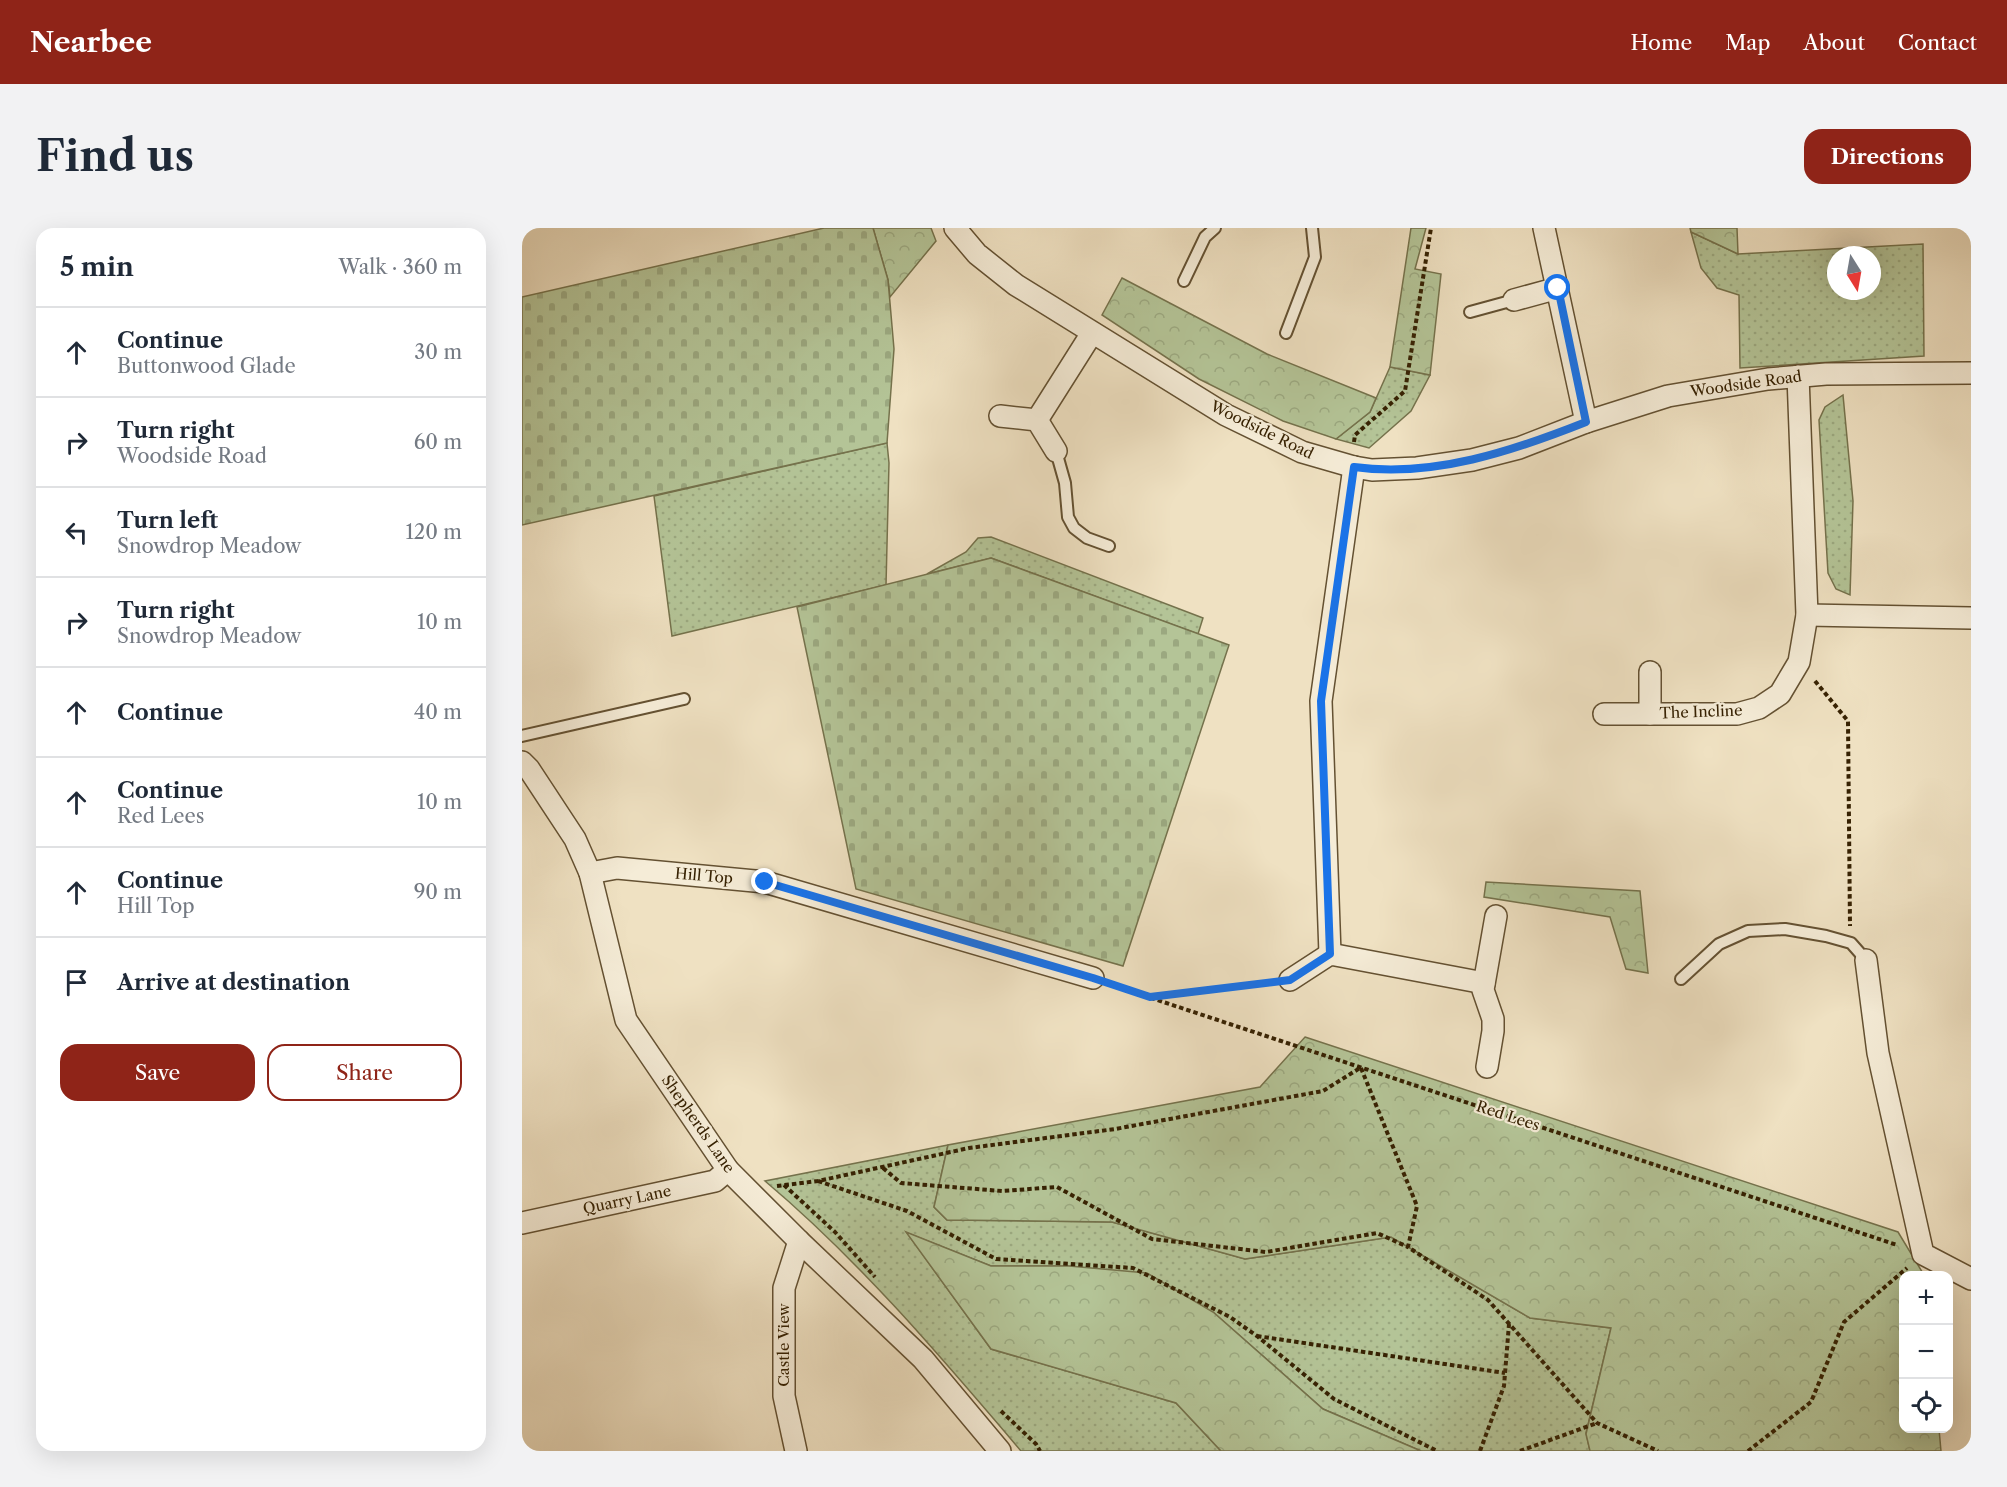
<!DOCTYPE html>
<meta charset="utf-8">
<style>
body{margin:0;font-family:"Libre Caslon Text",serif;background:#f2f2f3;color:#1f2937}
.controls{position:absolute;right:18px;bottom:18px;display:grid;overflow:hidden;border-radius:12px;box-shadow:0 6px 24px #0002}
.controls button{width:54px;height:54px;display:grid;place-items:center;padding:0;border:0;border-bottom:2px solid #e0e1e3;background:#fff;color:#1f2937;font:30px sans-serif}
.compass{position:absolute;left:1305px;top:18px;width:54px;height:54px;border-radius:50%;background:#fff;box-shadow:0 6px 24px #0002;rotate:169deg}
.stop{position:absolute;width:18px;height:18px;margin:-14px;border:4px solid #1a73e8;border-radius:50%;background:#fff}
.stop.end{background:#1a73e8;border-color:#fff;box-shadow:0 2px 6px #0008}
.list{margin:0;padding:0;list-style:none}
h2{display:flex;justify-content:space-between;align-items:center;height:78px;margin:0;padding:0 24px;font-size:26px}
h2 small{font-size:20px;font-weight:400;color:#747a83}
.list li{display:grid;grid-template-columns:39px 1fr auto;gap:18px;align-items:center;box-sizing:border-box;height:90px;padding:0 24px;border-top:2px solid #e0e1e3}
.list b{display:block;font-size:22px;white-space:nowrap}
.list p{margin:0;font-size:20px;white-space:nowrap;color:#747a83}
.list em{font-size:20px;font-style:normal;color:#747a83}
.actions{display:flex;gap:12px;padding:18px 24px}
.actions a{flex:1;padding:14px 0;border:2px solid #8f2418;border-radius:18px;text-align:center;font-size:21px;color:#8f2418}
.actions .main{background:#8f2418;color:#fff}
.icon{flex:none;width:33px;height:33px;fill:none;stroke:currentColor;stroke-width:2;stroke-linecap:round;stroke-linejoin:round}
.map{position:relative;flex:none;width:1449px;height:1223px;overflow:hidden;border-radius:18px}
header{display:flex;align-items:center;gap:36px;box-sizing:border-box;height:84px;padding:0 30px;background:#8f2418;color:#fff}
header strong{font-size:28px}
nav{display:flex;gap:33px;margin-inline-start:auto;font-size:21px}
.intro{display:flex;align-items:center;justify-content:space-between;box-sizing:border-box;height:144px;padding:0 36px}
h1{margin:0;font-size:42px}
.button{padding:15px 27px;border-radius:18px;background:#8f2418;color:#fff;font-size:21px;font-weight:700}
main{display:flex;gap:36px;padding:0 36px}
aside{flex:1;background:#fff;border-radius:18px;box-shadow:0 6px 24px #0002}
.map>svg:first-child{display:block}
</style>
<header>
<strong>Nearbee</strong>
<nav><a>Home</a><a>Map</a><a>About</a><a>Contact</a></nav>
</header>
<div class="intro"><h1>Find us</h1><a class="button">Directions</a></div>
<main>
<aside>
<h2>5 min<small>Walk · 360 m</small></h2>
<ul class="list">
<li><svg class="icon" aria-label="ahead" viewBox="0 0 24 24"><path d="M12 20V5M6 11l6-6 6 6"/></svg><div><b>Continue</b><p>Buttonwood Glade</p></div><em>30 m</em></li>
<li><svg class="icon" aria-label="right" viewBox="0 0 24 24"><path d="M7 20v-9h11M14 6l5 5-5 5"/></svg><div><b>Turn right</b><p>Woodside Road</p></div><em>60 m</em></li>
<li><svg class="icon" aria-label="left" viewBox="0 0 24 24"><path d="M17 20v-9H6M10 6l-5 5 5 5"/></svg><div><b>Turn left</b><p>Snowdrop Meadow</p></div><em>120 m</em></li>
<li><svg class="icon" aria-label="right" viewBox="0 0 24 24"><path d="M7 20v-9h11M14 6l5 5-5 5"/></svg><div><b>Turn right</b><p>Snowdrop Meadow</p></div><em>10 m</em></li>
<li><svg class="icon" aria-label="ahead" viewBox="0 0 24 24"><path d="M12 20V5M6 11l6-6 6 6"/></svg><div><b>Continue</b></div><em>40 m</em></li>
<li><svg class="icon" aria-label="ahead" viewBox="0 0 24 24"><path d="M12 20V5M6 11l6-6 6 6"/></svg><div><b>Continue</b><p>Red Lees</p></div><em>10 m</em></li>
<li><svg class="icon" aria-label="ahead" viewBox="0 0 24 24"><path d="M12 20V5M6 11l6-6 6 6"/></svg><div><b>Continue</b><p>Hill Top</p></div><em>90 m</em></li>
<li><svg class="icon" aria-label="arrive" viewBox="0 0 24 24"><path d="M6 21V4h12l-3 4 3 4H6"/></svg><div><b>Arrive at destination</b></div></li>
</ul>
<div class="actions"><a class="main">Save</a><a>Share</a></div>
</aside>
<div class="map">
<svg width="1449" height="1223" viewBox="0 0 1449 1223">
<defs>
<pattern id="grass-dots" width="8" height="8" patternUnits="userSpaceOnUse" patternTransform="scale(1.5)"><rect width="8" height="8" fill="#b4c497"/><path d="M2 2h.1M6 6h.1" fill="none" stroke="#9ba880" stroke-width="1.8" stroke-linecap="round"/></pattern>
<pattern id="forest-crowns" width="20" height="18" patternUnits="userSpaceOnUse" patternTransform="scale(1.5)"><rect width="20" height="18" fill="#b4c497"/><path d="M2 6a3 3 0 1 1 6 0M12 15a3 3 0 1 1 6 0" fill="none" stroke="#9ba880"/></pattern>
<pattern id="cemetery-stones" width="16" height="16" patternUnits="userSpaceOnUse" patternTransform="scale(1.5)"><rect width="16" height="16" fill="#b4c497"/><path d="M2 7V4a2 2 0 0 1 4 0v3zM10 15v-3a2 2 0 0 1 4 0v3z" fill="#9ba880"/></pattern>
</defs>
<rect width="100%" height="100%" fill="#efe1c2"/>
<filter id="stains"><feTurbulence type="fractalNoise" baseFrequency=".00333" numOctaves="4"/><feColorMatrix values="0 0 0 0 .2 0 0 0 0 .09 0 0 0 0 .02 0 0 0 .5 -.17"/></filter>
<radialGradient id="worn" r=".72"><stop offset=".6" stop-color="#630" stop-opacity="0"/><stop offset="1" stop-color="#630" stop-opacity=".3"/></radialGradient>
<g fill="url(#grass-dots)" stroke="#75724c" stroke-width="1.5" fill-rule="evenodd">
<path d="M1169,4L1216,26L1401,16L1402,128L1218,140L1217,67L1195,60L1179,40ZM1314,27H1350V63H1314Z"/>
<polygon points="868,139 908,147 889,183 847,220 814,211 848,184"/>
<polygon points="1321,167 1331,273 1328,367 1314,361 1306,345 1297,192 1303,179"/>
<polygon points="365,215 367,235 364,357 150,408 132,268"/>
<polygon points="469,309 681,390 676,406 469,330 405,346 444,324 456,310"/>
<path d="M426,917L412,979L425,992L590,994L723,1031L869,1009L1008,1090L1089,1100L1064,1205L1068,1223H899L801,1181L691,1084L547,1038H469L385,1005L469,1121L654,1175L699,1223H499C419,1129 338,1033 243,953Z"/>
</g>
<g fill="url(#forest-crowns)" stroke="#75724c" stroke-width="1.5">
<polygon points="351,0 409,0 414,13 368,69 366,52"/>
<polygon points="889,0 904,0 893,41 919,46 908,147 868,139"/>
<polygon points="1168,0 1215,0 1216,26 1169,4"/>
<polygon points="600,50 745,126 854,170 848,184 814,211 761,193 677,151 580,87"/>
<polygon points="964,654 1118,663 1126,745 1104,741 1088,689 962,669"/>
<polygon points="783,809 1376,1004 1402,1047 1382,1048 1382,1200 1417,1201 1419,1223 1068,1223 1064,1206 1089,1100 1008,1090 869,1009 723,1031 590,994 425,992 412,979 426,917 738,859"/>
<polygon points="384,1004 469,1038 547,1038 625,1045 691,1084 801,1181 899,1223 699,1223 654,1175 469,1121"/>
</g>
<g fill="url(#cemetery-stones)" stroke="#75724c" stroke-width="1.5">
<polygon points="302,0 351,0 366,52 372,121 365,215 0,297 0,69"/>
<polygon points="469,330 707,417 601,738 334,661 275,379"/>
</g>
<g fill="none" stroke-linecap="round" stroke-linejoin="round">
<g stroke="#645132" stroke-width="14">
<g id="service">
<polyline points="662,53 683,9 693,0"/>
<polyline points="948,84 992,72"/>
<polyline points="764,105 793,29 790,0"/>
<polyline points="534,223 543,255 546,289 552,300 565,310 587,318"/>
<polyline points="0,508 162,471"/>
<polyline points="1159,751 1197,716 1226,703 1263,701 1304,708 1329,715 1344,732"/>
</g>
</g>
<g stroke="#645132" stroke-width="24">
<g id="minor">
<polyline points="433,0 455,26 494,57 704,187 780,224 832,239 850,242 895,240 950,232 997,220 1064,194 1146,168 1246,151 1304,146 1449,145"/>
<polyline points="1022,0 1064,194"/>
<polyline points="992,72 1036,60"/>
<polyline points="478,188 515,192 534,223"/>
<polyline points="515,192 570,105"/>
<polyline points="1285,387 1449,390"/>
<polyline points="1082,486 1215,486 1237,480 1258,466 1277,434 1285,387 1276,148"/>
<polyline points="1128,486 1128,444"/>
<polyline points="0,534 7,541 53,611 68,645 104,792 206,942 277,1013 401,1131 478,1223"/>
<polyline points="68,645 95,640 243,654 571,750"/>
<polyline points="808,726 799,473 832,239"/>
<polyline points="1344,732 1356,825 1401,1026 1449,1051"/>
<polyline points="768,752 808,726 962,755"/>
<polyline points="965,839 971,803 971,791 961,762 974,688"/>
<polyline points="0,995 193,953 206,942"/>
<polyline points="274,1223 262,1168 262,1060 277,1013"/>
</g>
</g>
<g stroke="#362102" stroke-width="4" stroke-dasharray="4.5 3" stroke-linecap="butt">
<polyline points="832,214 833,207 883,163 909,0"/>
<polyline points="1293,453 1326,493 1328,698"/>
<polyline points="593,758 1375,1017"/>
<polyline points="631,769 746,755"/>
<polyline points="839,840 895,978 886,1019 966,1072 1075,1195 1136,1223"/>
<polyline points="361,940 379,955 480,963 535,959 630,1011 744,1024 855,1005 886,1019"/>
<polyline points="296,953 385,983 474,1031 611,1040 708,1089 735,1108 812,1171 915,1223"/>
<polyline points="262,957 313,1004 353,1049"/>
<polyline points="255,958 296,953 447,920 593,901 801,863 838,840"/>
<polyline points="735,1108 983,1145"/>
<polyline points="479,1183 514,1216 518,1223"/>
<polyline points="958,1223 982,1158 987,1096"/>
<polyline points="998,1223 1075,1195"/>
<polyline points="1226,1223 1289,1174 1322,1094 1385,1040"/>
</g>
<use href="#service" stroke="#f5ecd7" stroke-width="10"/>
<use href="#minor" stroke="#f5ecd7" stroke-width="21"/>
</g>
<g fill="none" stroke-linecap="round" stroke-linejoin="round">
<path stroke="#1a73e8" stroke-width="8" d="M243,654L571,750L628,769L768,752L808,726L799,473L832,239C911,250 991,223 1064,194L1036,60"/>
</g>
<g text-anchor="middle" stroke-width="4.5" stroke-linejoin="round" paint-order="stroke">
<g font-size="15" fill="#362102" stroke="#f5ecd7">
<text transform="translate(1224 156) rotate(-8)" y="5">Woodside Road</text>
<text transform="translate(740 202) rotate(26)" y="5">Woodside Road</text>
<text transform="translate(1179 484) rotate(-2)" y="5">The Incline</text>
<text transform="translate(182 648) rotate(5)" y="5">Hill Top</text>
<text transform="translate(986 888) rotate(18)" y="5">Red Lees</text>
<text transform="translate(176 896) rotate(55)" y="5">Shepherds Lane</text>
<text transform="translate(105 972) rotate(-12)" y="5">Quarry Lane</text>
<text transform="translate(262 1117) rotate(-90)" y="5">Castle View</text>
</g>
</g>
<rect width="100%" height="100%" filter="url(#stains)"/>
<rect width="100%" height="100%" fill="url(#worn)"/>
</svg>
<div class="controls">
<button>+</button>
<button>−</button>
<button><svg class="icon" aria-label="locate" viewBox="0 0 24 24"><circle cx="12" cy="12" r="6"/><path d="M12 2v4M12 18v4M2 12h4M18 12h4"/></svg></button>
</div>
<svg class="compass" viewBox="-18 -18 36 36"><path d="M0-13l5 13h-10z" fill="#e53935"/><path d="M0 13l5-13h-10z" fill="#747a83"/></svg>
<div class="stop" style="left:1036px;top:60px"></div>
<div class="stop end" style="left:243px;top:654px"></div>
</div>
</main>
